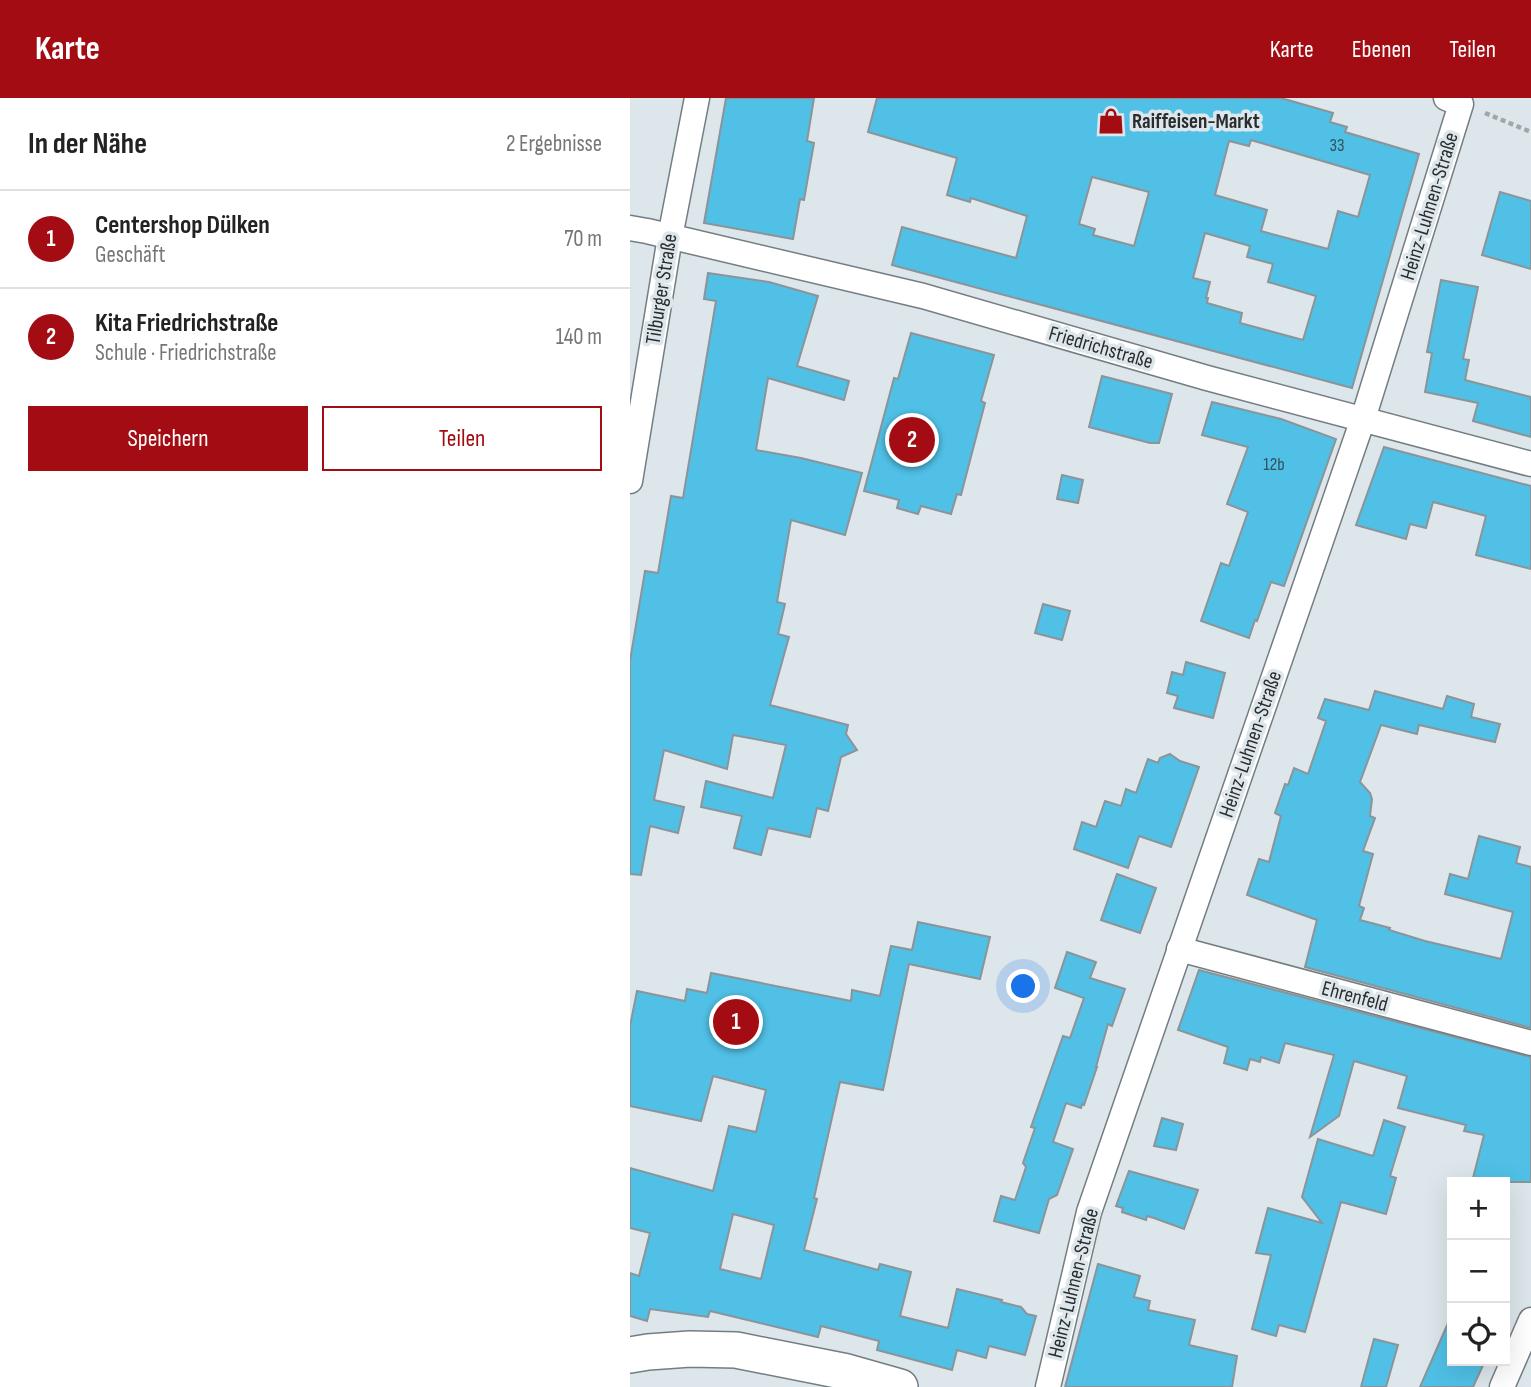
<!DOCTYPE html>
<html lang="de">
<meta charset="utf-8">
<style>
body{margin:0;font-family:"Sofia Sans Condensed",sans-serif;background:#f6f6f6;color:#222}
.controls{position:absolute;right:21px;bottom:21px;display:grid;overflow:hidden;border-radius:0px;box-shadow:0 7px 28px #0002}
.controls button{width:63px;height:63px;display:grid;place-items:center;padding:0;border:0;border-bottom:2px solid #e0e0e0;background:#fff;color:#222;font:35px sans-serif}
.you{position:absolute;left:394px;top:889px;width:24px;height:24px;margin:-18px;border:5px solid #fff;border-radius:50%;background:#1a73e8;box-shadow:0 0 0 10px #1a73e833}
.badge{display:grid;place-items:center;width:46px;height:46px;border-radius:50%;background:#a40c13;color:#fff;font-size:23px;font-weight:700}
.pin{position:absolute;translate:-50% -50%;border:4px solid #fff;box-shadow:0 2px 7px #0006}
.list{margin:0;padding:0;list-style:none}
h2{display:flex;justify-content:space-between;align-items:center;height:91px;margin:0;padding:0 28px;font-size:30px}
h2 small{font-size:23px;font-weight:400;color:#767676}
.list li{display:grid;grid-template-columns:46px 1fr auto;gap:21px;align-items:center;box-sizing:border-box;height:98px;padding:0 28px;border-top:2px solid #e0e0e0}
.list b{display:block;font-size:26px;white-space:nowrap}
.list p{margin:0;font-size:23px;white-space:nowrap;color:#767676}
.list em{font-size:23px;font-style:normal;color:#767676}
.actions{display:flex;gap:14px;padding:21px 28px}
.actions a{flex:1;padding:16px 0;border:2px solid #a40c13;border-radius:0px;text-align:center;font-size:24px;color:#a40c13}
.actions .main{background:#a40c13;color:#fff}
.icon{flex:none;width:38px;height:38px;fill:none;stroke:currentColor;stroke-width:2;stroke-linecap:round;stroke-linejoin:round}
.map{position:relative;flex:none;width:901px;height:1289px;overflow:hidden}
header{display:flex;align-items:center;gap:42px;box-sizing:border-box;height:98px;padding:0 35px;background:#a40c13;color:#fff}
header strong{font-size:33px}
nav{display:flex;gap:38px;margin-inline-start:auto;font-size:24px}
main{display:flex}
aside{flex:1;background:#fff}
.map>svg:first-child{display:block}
</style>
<header>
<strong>Karte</strong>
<nav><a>Karte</a><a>Ebenen</a><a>Teilen</a></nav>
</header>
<main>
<aside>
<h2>In der Nähe<small>2 Ergebnisse</small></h2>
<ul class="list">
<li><span class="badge">1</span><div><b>Centershop Dülken</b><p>Geschäft</p></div><em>70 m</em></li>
<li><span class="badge">2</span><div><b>Kita Friedrichstraße</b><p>Schule · Friedrichstraße</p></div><em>140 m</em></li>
</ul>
<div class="actions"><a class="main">Speichern</a><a>Teilen</a></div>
</aside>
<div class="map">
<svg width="901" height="1289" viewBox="0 0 901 1289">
<rect width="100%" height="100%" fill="#dde7eb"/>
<g fill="#50c0e6" stroke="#8b9498" stroke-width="2" fill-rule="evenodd">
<polygon points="96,0 184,0 177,43 184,45 174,102 170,101 163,141 74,125"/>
<path d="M247,0H651L703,15L700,24L717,29L715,34L789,56L722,290L262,167L272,129L386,160L397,118L341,100L340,104L317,97L327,60L238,34ZM621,42L740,77L728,119L708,113L698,151L631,133L637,112L585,97L599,43L619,48ZM462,79L519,94L504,148L463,137L465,131L449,126ZM575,135L620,148L617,159L643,166L638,184L686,198L673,242L610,225L612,215L577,205L578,200H576L580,184L563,180Z"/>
<polygon points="870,94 901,103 901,171 852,157"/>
<polygon points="78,175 139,184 188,198 167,268 219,283 214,302 138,280 126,352 171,360 232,375 215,437 161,422 147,504 155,506 148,536 159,539 140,607 218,627 216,636 227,652 211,659 198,713 187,710 180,739 138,730 131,757 104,750 112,718 71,709 76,683 143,700 156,647 103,637 97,671 34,652 24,702 54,709 48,735 20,728 11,777 0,776 0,563 15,473 28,475 41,398 53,400 86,203 74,201"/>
<polygon points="811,182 848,189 833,261 839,262 835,282 901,299 901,339 843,323 848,305 795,294 802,255 797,254"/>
<polygon points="281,235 364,257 351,303 355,305 331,397 327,396 321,416 291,408 288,416 267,410 269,402 234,393 264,280 268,281"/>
<polygon points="472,278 542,296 529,345 520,345 459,329"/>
<polygon points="582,304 651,321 706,341 654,488 641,484 627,523 625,522 619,540 571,523 591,465 599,468 618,414 597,406 618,349 572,337"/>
<polygon points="754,349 901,388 901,471 846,457 856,418 803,404 796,430 780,426 776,441 726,427"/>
<polygon points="432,377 453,382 448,405 427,401"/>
<polygon points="413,506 440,513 432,542 405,535"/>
<polygon points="556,564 595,575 583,620 544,610 548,598 537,595 542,574 553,577"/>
<polygon points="745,593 813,611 817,598 844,606 841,619 870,626 865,644 789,627 787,636 751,627 730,684 740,695 742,701 740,718 745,720 733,753 743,756 729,808 734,810 730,822 760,830 759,832 795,843 871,861 883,814 815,796 820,776 838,781 849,738 890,749 886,765 901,769 901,930 675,869 687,822 617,797 629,761 639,764 651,718 645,715 655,686 658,687 664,670 678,676 696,623 688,620 695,601 739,612"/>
<polygon points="540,656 550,663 569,669 541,749 509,738 498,770 444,751 452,724 466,729 475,703 491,708 496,691 506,695 518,661 528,665 530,660"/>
<polygon points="487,776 526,790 510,835 471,822"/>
<path d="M288,824L360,839L350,881L279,866L253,992L210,984L184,1100L187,1101L174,1152L248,1172L250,1166L281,1174L270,1218L318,1230L327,1191L372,1202L371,1204L391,1209L397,1216L406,1218L395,1257L359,1248L356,1260L327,1252L322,1272L247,1252L249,1243L191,1228L188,1239L80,1213L78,1219L20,1211L17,1223L0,1218V1175L9,1178L20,1135L0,1130V1070L83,1093L99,1028L126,1034L136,992L83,978L71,1023L0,1008V928L7,893L55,903L57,891L77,895L81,875L221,903L222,892L250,898L261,848L282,852ZM103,1116L144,1127L131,1181L90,1171Z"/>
<polygon points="437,854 466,864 460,880 495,891 482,928 478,926 466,969 467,969 454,1007 452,1006 451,1010 436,1005 423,1044 443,1051 427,1097 419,1101 409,1135 364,1123 371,1098 385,1102 396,1069 393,1065 405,1030 401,1029 433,938 440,940 454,900 425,890"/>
<polygon points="569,872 901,959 901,1084 842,1084 854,1037 834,1033 836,1027 768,1010 777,978 724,963 709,1018 680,1039 704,957 655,945 649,965 631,959 630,964 620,961 617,972 594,965 598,949 548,932"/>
<polygon points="532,1020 553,1026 546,1052 524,1048"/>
<polygon points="754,1022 775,1029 760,1078 766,1080 756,1116 711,1104 675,1234 649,1227 646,1238 622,1231 641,1157 626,1155 638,1110 692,1125 672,1099 688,1041 743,1058"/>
<polygon points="499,1073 568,1092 554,1131 524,1120 517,1118 516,1122 492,1114 493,1110 486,1108"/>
<polygon points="468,1166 510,1178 504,1199 520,1203 518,1212 565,1222 559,1247 607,1258 602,1289 435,1289"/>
<polygon points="822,1216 822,1263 855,1263 843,1289 790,1289"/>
<polygon points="744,1241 768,1247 756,1289 731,1289"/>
</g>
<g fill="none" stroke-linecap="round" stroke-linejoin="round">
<g stroke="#747d81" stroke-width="27">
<g id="street">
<polyline points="0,130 17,133 293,198 577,280 901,366"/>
<polyline points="0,383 40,139 67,0"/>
<polyline points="549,851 901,945"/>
<polyline points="418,1289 459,1114 733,321 831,6 816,0"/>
<polyline points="872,1289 901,1222"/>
</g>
</g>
<g stroke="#747d81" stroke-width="38">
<polyline id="secondary" points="0,1257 18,1254 60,1251 106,1252 217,1274 270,1289"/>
</g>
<polyline stroke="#9fa7aa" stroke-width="4.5" stroke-dasharray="5 3.5" stroke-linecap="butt" points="855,15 901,34"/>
<use href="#street" stroke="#fff" stroke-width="24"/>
<use href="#secondary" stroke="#fff" stroke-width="35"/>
</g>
<defs>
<g id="shop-bare" transform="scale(2.1)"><path d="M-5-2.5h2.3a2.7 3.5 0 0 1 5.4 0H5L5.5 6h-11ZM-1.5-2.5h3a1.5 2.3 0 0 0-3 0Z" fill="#a40c13" stroke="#dde7eb" stroke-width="2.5" paint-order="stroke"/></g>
</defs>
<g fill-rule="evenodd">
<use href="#shop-bare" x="481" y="23"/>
</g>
<g text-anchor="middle" stroke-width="7" stroke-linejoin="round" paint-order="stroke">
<g font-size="18" fill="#34525d">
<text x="707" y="53">33</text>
<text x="644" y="372">12b</text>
</g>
<g font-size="21" font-weight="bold" fill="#2a2d2f" stroke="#dde7eb" text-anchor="start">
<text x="502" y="30">Raiffeisen-Markt</text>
</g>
<g font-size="21" fill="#2a2d2f" stroke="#dde7eb">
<text transform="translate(799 108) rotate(-73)" y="7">Heinz-Luhnen-Straße</text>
<text transform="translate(31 191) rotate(-81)" y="7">Tilburger Straße</text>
<text transform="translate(471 249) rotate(16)" y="7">Friedrichstraße</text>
<text transform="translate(620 646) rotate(-71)" y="7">Heinz-Luhnen-Straße</text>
<text transform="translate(725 898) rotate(15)" y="7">Ehrenfeld</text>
<text transform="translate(443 1185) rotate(-76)" y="7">Heinz-Luhnen-Straße</text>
</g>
</g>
</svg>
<div class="controls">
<button>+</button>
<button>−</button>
<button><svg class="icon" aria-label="locate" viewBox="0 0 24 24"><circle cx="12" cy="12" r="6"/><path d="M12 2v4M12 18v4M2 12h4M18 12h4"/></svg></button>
</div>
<div class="you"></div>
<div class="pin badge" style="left:106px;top:924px">1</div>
<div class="pin badge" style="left:282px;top:342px">2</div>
</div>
</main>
